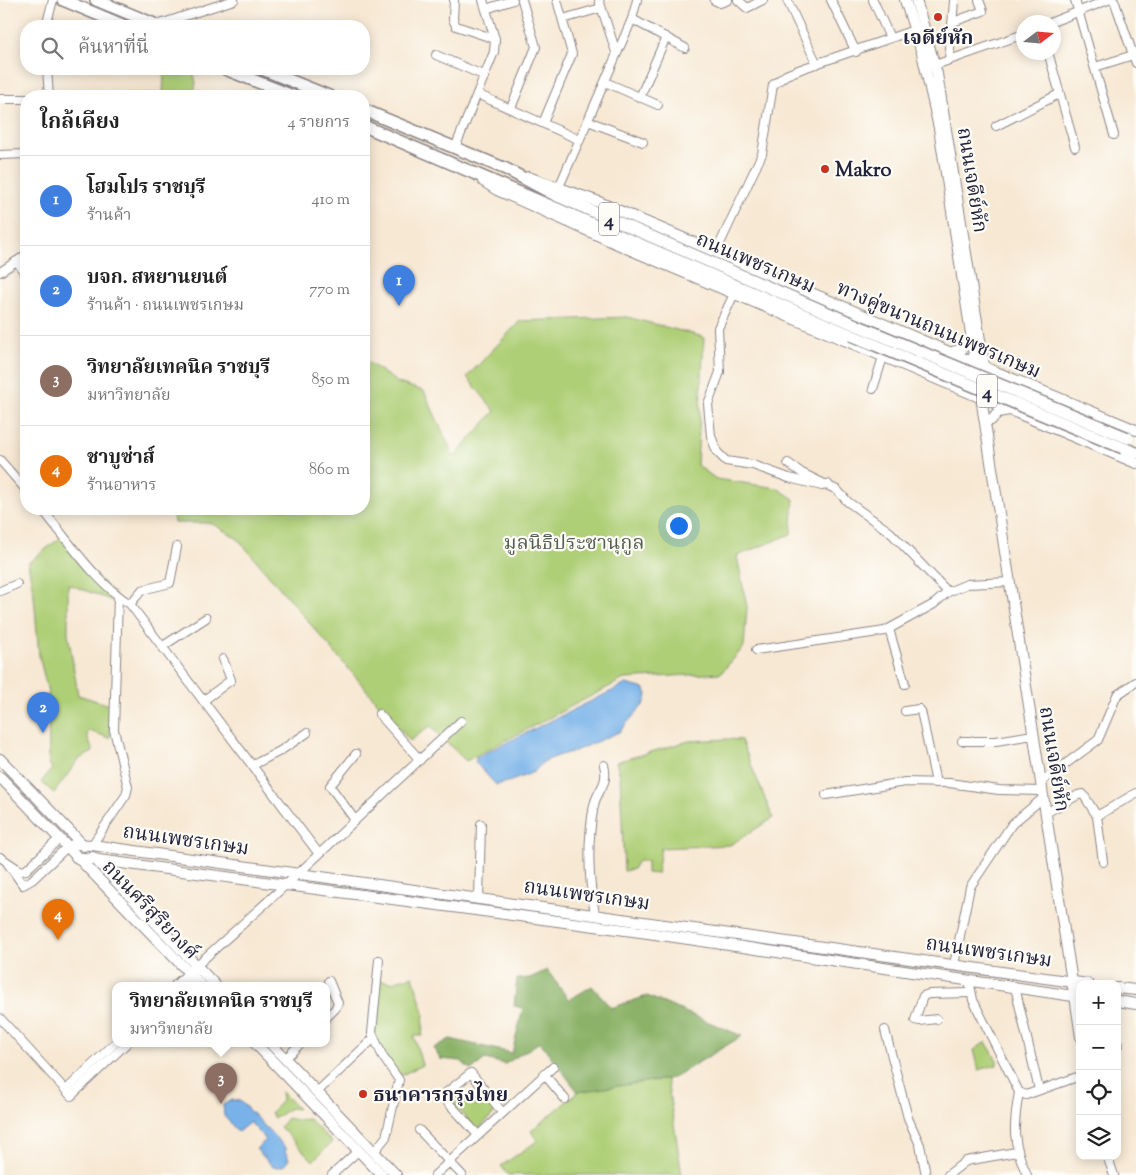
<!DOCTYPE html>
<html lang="th">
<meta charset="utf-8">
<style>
body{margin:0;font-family:"Sorts Mill Goudy","Noto Serif Thai",serif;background:#f2f2f2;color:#222}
.controls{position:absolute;right:15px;bottom:15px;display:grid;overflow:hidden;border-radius:10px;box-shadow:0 2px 12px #0003}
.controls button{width:45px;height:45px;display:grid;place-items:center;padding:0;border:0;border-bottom:1px solid #e0e0e0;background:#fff;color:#222;font:25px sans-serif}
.compass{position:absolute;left:1016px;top:15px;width:45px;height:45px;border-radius:50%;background:#fff;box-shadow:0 2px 12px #0003;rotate:74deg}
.you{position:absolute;left:678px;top:525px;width:18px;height:18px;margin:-12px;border:4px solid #fff;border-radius:50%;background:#1a73e8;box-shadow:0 0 0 8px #1a73e833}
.badge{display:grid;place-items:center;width:32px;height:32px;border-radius:50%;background:#111827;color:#fff;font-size:16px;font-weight:700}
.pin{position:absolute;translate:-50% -41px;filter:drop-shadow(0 1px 2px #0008)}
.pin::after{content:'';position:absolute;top:26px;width:18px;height:15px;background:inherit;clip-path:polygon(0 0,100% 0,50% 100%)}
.popup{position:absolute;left:112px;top:982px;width:218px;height:65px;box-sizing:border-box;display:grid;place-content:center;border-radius:10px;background:#fff;filter:drop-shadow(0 1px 4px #0005);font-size:16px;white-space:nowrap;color:#767676}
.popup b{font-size:19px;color:#222}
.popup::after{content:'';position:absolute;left:50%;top:100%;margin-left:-10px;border:10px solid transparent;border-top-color:#fff}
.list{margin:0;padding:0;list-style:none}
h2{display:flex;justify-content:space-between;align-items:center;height:65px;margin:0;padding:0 20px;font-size:21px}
h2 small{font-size:16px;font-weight:400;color:#767676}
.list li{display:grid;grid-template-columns:32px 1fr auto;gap:15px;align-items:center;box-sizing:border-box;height:90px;padding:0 20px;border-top:1px solid #e0e0e0}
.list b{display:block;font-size:19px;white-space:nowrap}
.list p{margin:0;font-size:16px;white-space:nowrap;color:#767676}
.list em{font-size:16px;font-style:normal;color:#767676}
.icon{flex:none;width:28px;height:28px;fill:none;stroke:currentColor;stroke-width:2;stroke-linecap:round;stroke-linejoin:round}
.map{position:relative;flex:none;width:1136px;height:1175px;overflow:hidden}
.search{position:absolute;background:#fff;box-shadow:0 2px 12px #0003;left:20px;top:20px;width:350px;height:55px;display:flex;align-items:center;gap:12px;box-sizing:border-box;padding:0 18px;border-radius:20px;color:#767676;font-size:19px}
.panel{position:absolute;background:#fff;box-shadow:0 2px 12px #0003;left:20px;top:90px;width:350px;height:425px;border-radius:20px}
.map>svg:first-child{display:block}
</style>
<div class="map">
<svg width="1136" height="1175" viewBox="0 0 1136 1175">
<rect width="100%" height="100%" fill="#fdfcf7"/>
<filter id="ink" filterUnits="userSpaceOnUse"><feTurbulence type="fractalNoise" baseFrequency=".02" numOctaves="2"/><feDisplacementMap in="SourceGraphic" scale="10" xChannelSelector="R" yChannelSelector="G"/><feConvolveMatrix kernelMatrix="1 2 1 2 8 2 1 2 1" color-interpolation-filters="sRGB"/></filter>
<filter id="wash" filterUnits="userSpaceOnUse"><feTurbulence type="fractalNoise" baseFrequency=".0096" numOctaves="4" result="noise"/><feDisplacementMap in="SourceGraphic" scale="20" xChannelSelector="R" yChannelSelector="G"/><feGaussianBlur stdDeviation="1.12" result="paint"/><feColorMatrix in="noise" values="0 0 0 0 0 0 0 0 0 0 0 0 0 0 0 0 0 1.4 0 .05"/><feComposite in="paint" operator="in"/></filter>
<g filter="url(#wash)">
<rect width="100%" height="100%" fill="#f7e8d3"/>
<g fill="#afcf77" stroke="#687859">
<polygon points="164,69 193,69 196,83 193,96 163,96"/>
<polygon points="627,317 704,337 697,465 716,479 777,488 794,499 791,534 737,556 747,607 744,647 721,673 624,679 466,761 430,726 410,741 238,539 211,523 174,523 173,509 364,509 365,360 398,383 424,391 454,457 495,411 467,377 520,321"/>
<polygon points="60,538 116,596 116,602 68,584 68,633 78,695 110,705 110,738 89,731 87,735 93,752 79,759 54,793 41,782 52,769 49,763 48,692 39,656 34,596 28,563"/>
<polygon points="728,739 741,740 773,818 730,845 661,848 657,874 647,873 647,861 638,861 633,869 624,871 620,775 616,762 689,741"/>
<polygon points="413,976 424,1013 422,1036 414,1036 422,1065 398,1077 374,1038 378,980 392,982"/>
<polygon points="986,1042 997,1060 997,1065 979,1070 974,1050"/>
<polygon points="593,1057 667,1079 682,1175 508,1175 501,1166 537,1141 531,1131 578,1092"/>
<polygon points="457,1086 475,1106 485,1097 497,1110 478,1130 445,1096"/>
<polygon points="281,1091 298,1109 290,1108 274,1119 271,1112 282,1101"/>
<polygon points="287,1118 297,1120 309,1119 332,1142 313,1161 280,1127"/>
</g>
<polygon fill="#8bb268" stroke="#566a52" points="547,970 569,1000 592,986 611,1008 647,996 742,1036 673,1078 578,1092 540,1042 505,1064 485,1059 471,1070 461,1061 440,1059 434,1048 450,1039 512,1053 523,1008 514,1006 517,979 530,978"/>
<g fill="#78b2e9" stroke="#4d6a92">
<polygon points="626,684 645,689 647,695 645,703 619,732 575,751 557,756 543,762 534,772 511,781 496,785 475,762 477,757"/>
<path d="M231,1100L240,1101L287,1149L285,1151L289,1159C285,1167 281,1167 273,1167L256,1149L266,1140L250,1122L238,1132L224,1116L223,1105Z"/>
</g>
</g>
<g filter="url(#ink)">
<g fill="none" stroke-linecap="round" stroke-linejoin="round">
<g stroke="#8c8587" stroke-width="10">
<g id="minor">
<polyline points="454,0 453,19 456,26 495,39"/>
<polyline points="599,0 616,52"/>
<polyline points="714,0 720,3 728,0"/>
<polyline points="738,0 747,8 763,0"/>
<polyline points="787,0 817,64"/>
<polyline points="831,0 856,52"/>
<polyline points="873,0 890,38"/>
<polyline points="1075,0 1114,135"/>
<polyline points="1114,0 1136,63"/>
<polyline points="486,9 513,0"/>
<polyline points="563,19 601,8"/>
<polyline points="632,19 685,48"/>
<polyline points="953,22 983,11 979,0"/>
<polyline points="1052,22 1108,0"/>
<polyline points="157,25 234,0"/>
<polyline points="46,26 53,0"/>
<polyline points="1048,52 1075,147"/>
<polyline points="436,55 485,76"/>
<polyline points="949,60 954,1"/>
<polyline points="935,65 1024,34"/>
<polyline points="1095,67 1133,55"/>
<polyline points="47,69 49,96"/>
<polyline points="605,82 658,105"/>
<polyline points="477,94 580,140"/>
<polyline points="640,97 666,37"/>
<polyline points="0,99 26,99"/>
<polyline points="511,108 536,47 522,0"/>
<polyline points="588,121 643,142"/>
<polyline points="543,123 572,54 557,0"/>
<polyline points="996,126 1059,94"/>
<polyline points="455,148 494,52 495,39 483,0"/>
<polyline points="0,155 26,154"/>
<polyline points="559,187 632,19 637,0"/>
<polyline points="716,252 762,154 773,85 786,75 801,69 914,30"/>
<polyline points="17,261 26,276"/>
<polyline points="0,272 26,255"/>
<polyline points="734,294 718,328 720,372 708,404 711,436 717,452 726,461 753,465 789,478 822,486 828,484"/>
<polyline points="873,389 883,357"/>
<polyline points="0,460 26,490"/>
<polyline points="788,463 802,473 837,490 848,502 890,532 948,592"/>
<path d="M42,509C67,539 96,583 130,604L319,854"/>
<polyline points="0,591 17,584"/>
<polyline points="130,604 142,590 170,583 177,547"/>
<polyline points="889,629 905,684"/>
<polyline points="163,646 206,618"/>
<polyline points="756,650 885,631 934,604 948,592 967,584 1010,582"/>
<polyline points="203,701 231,680 223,659"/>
<polyline points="905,711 919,709 921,711 936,783"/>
<polyline points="379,714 420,760"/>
<polyline points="962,741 996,741 1033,735"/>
<polyline points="253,765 280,751 307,733"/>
<polyline points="1041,782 1098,740 1117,695 1136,682"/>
<polyline points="826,795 905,782 949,783 999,790 1042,791"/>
<polyline points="1046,813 1078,795 1083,794 1097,816 1103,862"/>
<polyline points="1097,816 1136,793"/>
<polyline points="355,820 330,786 356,754"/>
<polyline points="92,845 126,795 128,787 114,730 118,597"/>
<polyline points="0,857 21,871 26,870 59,839"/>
<polyline points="8,864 23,885 32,880 67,847"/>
<polyline points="479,899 481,824"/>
<path d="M595,914C588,877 587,842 594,805C598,788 609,785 604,765"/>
<polyline points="954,965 970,887 1012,824 1043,798"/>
<polyline points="969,980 973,1000 1019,1092 1026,1095 1080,1076"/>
<polyline points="175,985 299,873 461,721"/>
<polyline points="186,985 193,977 194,972"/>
<polyline points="1015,987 1039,1090"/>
<polyline points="1074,996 1080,1037"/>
<polyline points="0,1018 71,1096 127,1043"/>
<polyline points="326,1018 335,1009 338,1003 329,981"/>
<polyline points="937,1019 919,1021 915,1020 923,996 929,994 971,993"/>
<polyline points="885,1030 908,1118 920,1145 926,1175"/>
<polyline points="1117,1045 1119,1044"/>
<polyline points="285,1059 301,1043"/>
<polyline points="544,1074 565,1099"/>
<polyline points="66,1090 116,1042"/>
<polyline points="317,1092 374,1038"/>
<path d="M1019,1092C1013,1127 1012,1142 1027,1175"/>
<polyline points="419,1130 462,1175"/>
<polyline points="478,1135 442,1096 471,1073 502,1112"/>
<polyline points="374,1152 386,1137 399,1080 383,1057 372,1033 379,960"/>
<polyline points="1107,1156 1114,1175"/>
<polyline points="332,1175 358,1151"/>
<polyline points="435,1175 553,1067"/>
<polyline points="948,1175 966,1161 1016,1152"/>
</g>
</g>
<g stroke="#8c8587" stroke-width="12">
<g id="major">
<polyline points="905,0 922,53 939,128 1073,988"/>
<polyline points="916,0 937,74 985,371"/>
<polyline points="528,177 599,202 984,367 1136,430"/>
<polyline points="483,181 497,190 633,251 1136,463"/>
<polyline points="949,353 962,349 972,337"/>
<polyline points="991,420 998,412 1009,410"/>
<polyline points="0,759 84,846"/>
<polyline points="0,777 201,985"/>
<polyline points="67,847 76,844 92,845 1088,984"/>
<polyline points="76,857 648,933 1080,997"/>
<polyline points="93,857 215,985"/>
<polyline points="1117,988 1136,990"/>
<polyline points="1117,1001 1136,1004"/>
<polyline points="255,1043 382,1175"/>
<polyline points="270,1043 396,1175"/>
</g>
</g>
<g stroke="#8c8587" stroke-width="14">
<g id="highway">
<polyline points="63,0 125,26"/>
<polyline points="96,0 159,26"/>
<polyline points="225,69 293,96"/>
<polyline points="262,69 329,96"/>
<polyline points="364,110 506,169 555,195 856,325"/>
<polyline points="364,126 851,335"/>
<polyline points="1123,448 1136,453"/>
</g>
</g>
<use href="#minor" stroke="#fff" stroke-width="8"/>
<use href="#major" stroke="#fff" stroke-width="10"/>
<use href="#highway" stroke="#fff" stroke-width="11"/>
<g stroke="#8c8587" stroke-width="14" stroke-linecap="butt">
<g id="highway-bridge">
<polyline points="856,325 1128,438"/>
<polyline points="851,335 1123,448"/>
</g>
</g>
<use href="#highway-bridge" stroke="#fff" stroke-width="11"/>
</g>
</g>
<g fill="#c8321e" stroke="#fdfcf7" stroke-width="2">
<circle cx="938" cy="17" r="5"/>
<circle cx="825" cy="169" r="5"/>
<circle cx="363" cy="1094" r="5"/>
</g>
<g text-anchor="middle" stroke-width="4.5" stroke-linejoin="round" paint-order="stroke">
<g fill="#fdfcf7" stroke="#646373" stroke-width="1">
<rect x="599" y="202.5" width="20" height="33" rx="4"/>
<rect x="977" y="374.5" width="20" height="33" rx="4"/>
</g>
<g font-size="19" font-weight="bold" fill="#22223b">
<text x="609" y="226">4</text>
<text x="987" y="398">4</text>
</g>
<g font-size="20" font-weight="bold" fill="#22223b" stroke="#fdfcf7" text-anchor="start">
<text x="938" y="44" text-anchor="middle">เจดีย์หัก</text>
<text x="835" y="176">Makro</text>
<text x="373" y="1101">ธนาคารกรุงไทย</text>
</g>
<g font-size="20" fill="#22223b" stroke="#fdfcf7">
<text transform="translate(973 180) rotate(81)" y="7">ถนนเจดีย์หัก</text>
<text transform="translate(756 262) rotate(23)" y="7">ถนนเพชรเกษม</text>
<text transform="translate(939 329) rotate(23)" y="7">ทางคู่ขนานถนนเพชรเกษม</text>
<text transform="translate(1055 759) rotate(81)" y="7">ถนนเจดีย์หัก</text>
<text transform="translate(186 839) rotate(8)" y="7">ถนนเพชรเกษม</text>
<text transform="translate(587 894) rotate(8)" y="7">ถนนเพชรเกษม</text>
<text transform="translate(151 909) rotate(46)" y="7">ถนนศรีสุริยวงศ์</text>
<text transform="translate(989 951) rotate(8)" y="7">ถนนเพชรเกษม</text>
</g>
<g font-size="20" fill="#535f50" stroke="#fdfcf7">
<text x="574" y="549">มูลนิธิประชานุกูล</text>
</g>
</g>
</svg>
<div class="controls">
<button>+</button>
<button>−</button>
<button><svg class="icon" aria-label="locate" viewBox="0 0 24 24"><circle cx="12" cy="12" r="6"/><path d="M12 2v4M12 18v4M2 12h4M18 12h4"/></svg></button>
<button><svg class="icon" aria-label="layers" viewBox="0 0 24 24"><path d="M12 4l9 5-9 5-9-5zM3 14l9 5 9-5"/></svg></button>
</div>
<svg class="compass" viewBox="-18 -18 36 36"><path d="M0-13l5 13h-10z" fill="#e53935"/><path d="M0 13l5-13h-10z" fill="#767676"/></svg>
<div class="you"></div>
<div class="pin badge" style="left:399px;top:306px;background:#3f7fe0">1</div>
<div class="pin badge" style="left:43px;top:733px;background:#3f7fe0">2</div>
<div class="pin badge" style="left:221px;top:1104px;background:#8d6e63">3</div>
<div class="popup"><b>วิทยาลัยเทคนิค ราชบุรี</b>มหาวิทยาลัย</div>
<div class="pin badge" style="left:58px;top:940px;background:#e8710a">4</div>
<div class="search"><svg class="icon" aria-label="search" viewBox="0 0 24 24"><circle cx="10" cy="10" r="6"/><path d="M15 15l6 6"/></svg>ค้นหาที่นี่</div>
<section class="panel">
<h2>ใกล้เคียง<small>4 รายการ</small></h2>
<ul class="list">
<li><span class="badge" style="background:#3f7fe0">1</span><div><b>โฮมโปร ราชบุรี</b><p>ร้านค้า</p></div><em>410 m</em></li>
<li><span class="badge" style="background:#3f7fe0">2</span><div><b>บจก. สหยานยนต์</b><p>ร้านค้า · ถนนเพชรเกษม</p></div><em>770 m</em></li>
<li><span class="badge" style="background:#8d6e63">3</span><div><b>วิทยาลัยเทคนิค ราชบุรี</b><p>มหาวิทยาลัย</p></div><em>850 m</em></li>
<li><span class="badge" style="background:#e8710a">4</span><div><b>ชาบูซ่าส์</b><p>ร้านอาหาร</p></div><em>860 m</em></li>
</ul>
</section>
</div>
